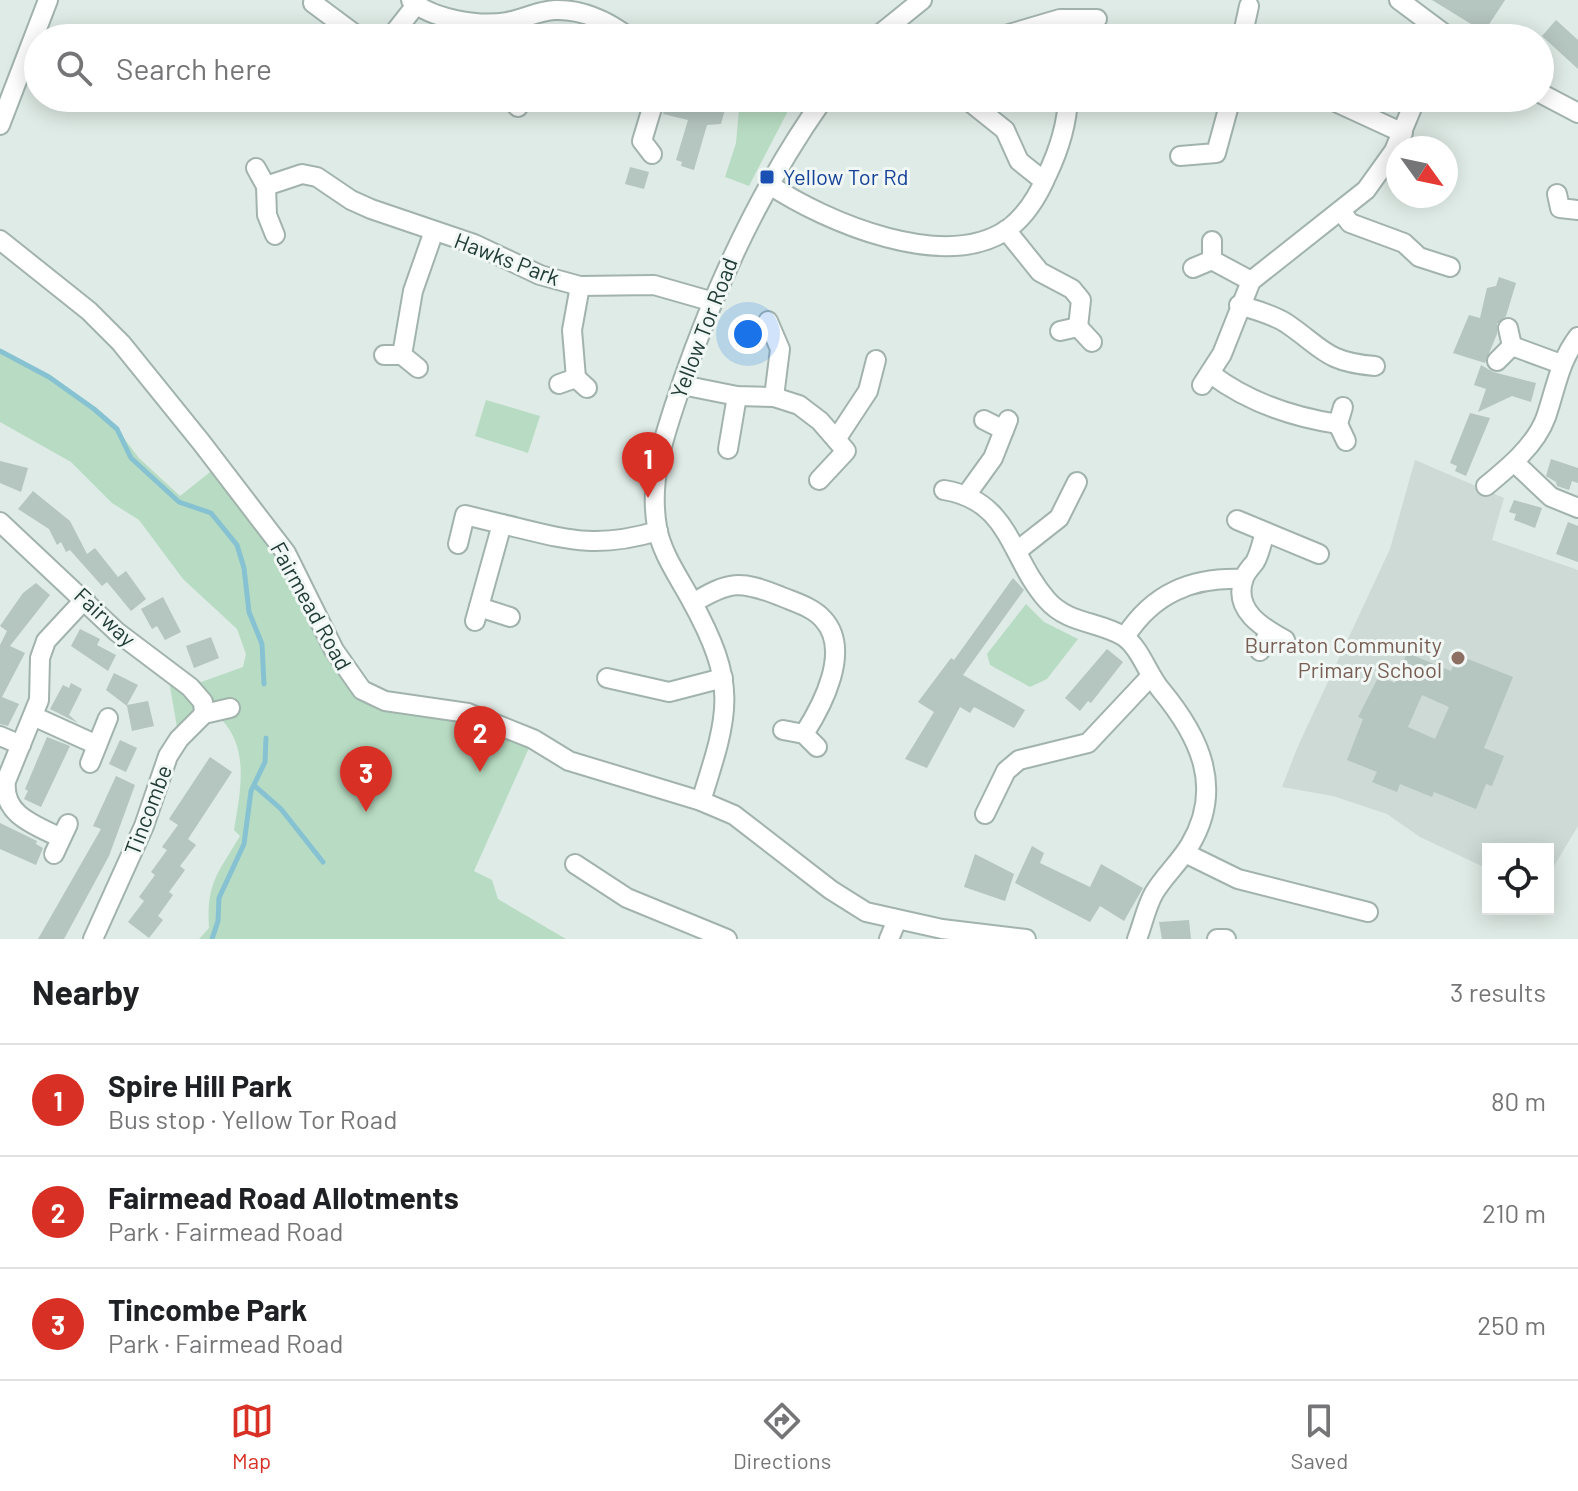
<!DOCTYPE html>
<meta charset="utf-8">
<style>
body{margin:0;font-family:Barlow,sans-serif;background:#f6f6f6;color:#202124}
.controls{position:absolute;right:24px;bottom:24px;display:grid;overflow:hidden;border-radius:0px;box-shadow:0 4px 20px #0003}
.controls button{width:72px;height:72px;display:grid;place-items:center;padding:0;border:0;border-bottom:2px solid #e0e0e0;background:#fff;color:#202124;font:40px sans-serif}
.compass{position:absolute;left:1386px;top:136px;width:72px;height:72px;border-radius:50%;background:#fff;box-shadow:0 4px 20px #0003;rotate:123deg}
.you{position:absolute;left:748px;top:334px;width:28px;height:28px;margin:-20px;border:6px solid #fff;border-radius:50%;background:#1a73e8;box-shadow:0 0 0 12px #1a73e833}
.badge{display:grid;place-items:center;width:52px;height:52px;border-radius:50%;background:#d93025;color:#fff;font-size:26px;font-weight:700}
.pin{position:absolute;translate:-50% -66px;filter:drop-shadow(0 2px 4px #0008)}
.pin::after{content:'';position:absolute;top:42px;width:28px;height:24px;background:inherit;clip-path:polygon(0 0,100% 0,50% 100%)}
.list{margin:0;padding:0;list-style:none}
h2{display:flex;justify-content:space-between;align-items:center;height:104px;margin:0;padding:0 32px;font-size:34px}
h2 small{font-size:26px;font-weight:400;color:#757577}
.list li{display:grid;grid-template-columns:52px 1fr auto;gap:24px;align-items:center;box-sizing:border-box;height:112px;padding:0 32px;border-top:2px solid #e0e0e0}
.list b{display:block;font-size:30px;white-space:nowrap}
.list p{margin:0;font-size:26px;white-space:nowrap;color:#757577}
.list em{font-size:26px;font-style:normal;color:#757577}
.icon{flex:none;width:44px;height:44px;fill:none;stroke:currentColor;stroke-width:2;stroke-linecap:round;stroke-linejoin:round}
.map{position:relative;flex:none;width:1578px;height:939px;overflow:hidden}
.search{position:absolute;background:#fff;box-shadow:0 4px 20px #0003;left:24px;right:24px;top:24px;height:88px;display:flex;align-items:center;gap:20px;box-sizing:border-box;padding:0 28px;border-radius:44px;color:#757577;font-size:30px}
.sheet{height:440px;background:#fff}
nav{display:flex;justify-content:space-around;align-items:center;box-sizing:border-box;height:112px;border-top:2px solid #e0e0e0;background:#fff;font-size:22px;color:#757577}
nav a{display:grid;justify-items:center;gap:4px}
nav .on{color:#d93025}
.map>svg:first-child{display:block}
</style>
<div class="map">
<svg width="1578" height="939" viewBox="0 0 1578 939">
<rect width="100%" height="100%" fill="#dfebe6"/>
<polygon fill="#cddad5" points="1415,460 1504,498 1492,540 1578,570 1578,826 1548,876 1548,849 1488,849 1488,869 1420,837 1387,814 1333,796 1282,787 1298,746 1390,549"/>
<g fill="#b8dcc3">
<polygon points="740,98 772,98 790,107 749,186 725,177 736,143"/>
<path d="M0,351L58,383L117,429L139,458L180,496L219,465L282,548L355,683L533,739L474,871L492,880L498,899L566,939H199L209,928C206,882 219,872 240,836L234,830C240,793 250,750 222,720H213L204,714L179,739L167,669L190,686L243,667L246,654L237,629L183,579L139,520L112,503L71,462L0,422Z"/>
<polygon points="486,400 540,416 528,453 475,436"/>
<polygon points="1026,604 1044,622 1078,639 1047,679 1030,687 990,665 987,654"/>
</g>
<g fill="none" stroke-linecap="round" stroke-linejoin="round">
<g stroke="#86c2d1" stroke-width="5">
<polyline points="0,351 49,377 94,409 117,429 131,458 179,502 211,513 237,545 244,568 249,612 262,644 264,684"/>
<polyline points="255,786 281,809 323,862"/>
<polyline points="212,939 218,921 219,898 244,844 251,791 265,762 266,738"/>
</g>
</g>
<g fill="#b5c5bf" fill-rule="evenodd">
<polygon points="1432,0 1505,0 1484,32"/>
<polygon points="1556,20 1578,40 1578,69 1542,36"/>
<polygon points="667,98 682,98 681,103 707,110 711,98 727,102 721,124 707,125 694,170 681,166 682,162 676,160 688,120 663,114"/>
<polygon points="630,167 649,172 644,189 625,184"/>
<polygon points="1499,277 1516,283 1506,316 1497,324 1497,334 1485,363 1453,353 1469,315 1480,318 1487,288 1496,286"/>
<polygon points="1481,365 1493,372 1536,383 1531,402 1512,396 1478,412 1486,389 1474,385"/>
<polygon points="1470,413 1490,418 1466,476 1455,471 1457,466 1450,463"/>
<polygon points="1551,459 1578,468 1578,483 1572,481 1569,490 1557,486 1556,482 1546,476"/>
<polygon points="0,461 28,468 21,492 0,483"/>
<polygon points="33,491 70,521 87,554 95,548 118,577 126,571 146,599 131,611 107,582 102,586 70,550 66,552 61,542 57,545 49,529 18,509"/>
<polygon points="1514,500 1542,508 1535,528 1514,520 1516,514 1509,512"/>
<polygon points="1568,522 1578,526 1578,562 1556,554"/>
<polygon points="1013,578 1024,590 963,675 1025,710 1014,728 974,707 970,713 960,707 927,768 905,759 934,712 918,702 951,658 954,660"/>
<polygon points="36,583 50,595 10,646 25,653 2,697 19,704 8,726 0,724 0,645 7,631 0,626 23,593"/>
<polygon points="163,597 181,632 165,640 157,626 152,629 141,609"/>
<polygon points="80,629 100,639 97,645 116,655 108,671 71,646"/>
<polygon points="211,637 219,658 194,668 186,646"/>
<polygon points="1107,649 1123,662 1091,703 1088,701 1080,711 1065,698"/>
<path d="M1407,653L1451,671L1458,655L1513,677L1484,748L1504,756L1492,786L1486,784L1476,809L1434,792L1432,797L1400,784L1397,792L1372,782L1377,772L1347,760L1363,719L1358,717L1379,676L1395,683ZM1422,695L1449,707L1435,739L1408,727Z"/>
<polygon points="114,673 138,685 127,705 148,701 154,726 132,731 127,706 106,690"/>
<polygon points="71,683 82,689 69,715 78,723 50,709 63,685 69,688"/>
<polygon points="47,737 70,746 41,807 24,799 28,791 25,789"/>
<polygon points="120,740 137,748 126,772 109,764"/>
<polygon points="210,757 232,772 188,839 196,845 180,866 185,870 169,892 173,895 158,916 163,920 149,938 128,922 144,901 139,897 155,875 151,872 167,850 162,847 178,825 169,819"/>
<polygon points="116,776 135,785 109,856 64,939 38,939 101,829 93,826"/>
<polygon points="0,823 37,841 36,844 43,848 36,865 0,849"/>
<polygon points="1032,846 1044,853 1040,863 1090,887 1101,864 1143,888 1124,921 1100,906 1090,922 1015,883"/>
<polygon points="975,854 1014,874 1005,901 964,887"/>
<polygon points="1189,920 1191,939 1162,939 1159,922"/>
</g>
<g fill="none" stroke-linecap="round" stroke-linejoin="round">
<g stroke="#a2b3ad" stroke-width="22">
<g id="minor">
<path d="M411,0C431,19 479,27 507,22C524,19 537,11 555,10C583,9 609,22 630,38"/>
<polyline points="1399,0 1450,38"/>
<polyline points="313,3 360,38"/>
<polyline points="1009,34 1060,19 1097,19"/>
<polyline points="384,38 394,33 416,5"/>
<polyline points="875,38 922,0"/>
<polyline points="1242,38 1249,6"/>
<polyline points="1540,93 1578,113"/>
<polyline points="509,98 518,107"/>
<polyline points="965,98 1005,130 1019,161 1044,181"/>
<polyline points="1327,98 1403,133"/>
<polyline points="485,99 490,98"/>
<polyline points="0,125 48,0"/>
<polyline points="652,154 642,141 655,98"/>
<polyline points="1180,156 1216,153 1231,98"/>
<polyline points="256,168 266,186"/>
<path d="M770,185C826,222 945,273 1008,229C1027,215 1038,196 1047,175C1059,150 1067,125 1068,98"/>
<polyline points="1557,194 1560,208 1578,210"/>
<polyline points="1341,211 1350,223 1404,243 1419,257 1450,267"/>
<polyline points="1006,230 1040,272 1072,289 1081,300 1078,327"/>
<polyline points="275,235 267,215 266,186 302,174 317,177 351,200 371,209 474,244 540,275 580,286 654,285 710,301"/>
<polyline points="0,240 89,311 121,343 201,442 286,553 334,650 362,690 385,701 468,713 533,739 569,761 701,801 734,815 831,890 866,912 942,929 1026,939"/>
<polyline points="1212,260 1251,281"/>
<polyline points="1193,268 1212,260 1212,241"/>
<path d="M1239,305C1255,310 1272,314 1286,323C1323,348 1325,362 1375,366"/>
<polyline points="768,321 780,349 774,397"/>
<polyline points="1060,331 1078,327 1092,342"/>
<polyline points="1512,346 1561,364"/>
<polyline points="384,355 402,355 418,368"/>
<polyline points="402,355 413,291 434,231"/>
<polyline points="1497,361 1512,346 1508,328"/>
<path d="M1211,374C1248,402 1292,417 1338,424"/>
<polyline points="576,378 572,330 580,286"/>
<polyline points="559,384 576,378 587,388"/>
<polyline points="682,385 737,396 774,397 799,405 820,421 846,451 819,480"/>
<polyline points="1202,385 1222,354 1251,281 1366,190 1394,151 1416,98"/>
<polyline points="1343,407 1338,424 1346,441"/>
<polyline points="984,420 1004,430"/>
<polyline points="837,438 868,391 876,360"/>
<polyline points="728,449 737,396"/>
<polyline points="1515,463 1551,497 1578,508"/>
<path d="M1486,486C1508,468 1536,445 1546,417C1556,388 1559,362 1578,337"/>
<path d="M944,490C1011,501 1009,557 1047,600C1068,624 1098,621 1123,636C1140,647 1148,675 1161,690C1200,737 1224,788 1190,845C1180,862 1164,876 1154,893C1146,907 1143,924 1137,939"/>
<polyline points="967,494 993,458 1008,420"/>
<polyline points="1237,520 1319,554"/>
<polyline points="0,522 117,632 190,687 203,702 204,714"/>
<path d="M1265,532C1262,542 1260,553 1255,562C1251,567 1246,572 1244,578C1232,610 1263,628 1285,640"/>
<polyline points="458,544 465,515 502,524"/>
<polyline points="1017,551 1059,518 1077,482"/>
<path d="M693,603C729,581 740,580 780,596C794,602 813,607 823,619C852,650 822,706 804,734"/>
<polyline points="479,607 510,617"/>
<path d="M475,621L502,524C566,539 593,550 658,531"/>
<path d="M1125,637C1153,593 1192,577 1243,579"/>
<polyline points="1260,651 1269,632"/>
<polyline points="607,678 669,692 723,678"/>
<polyline points="33,716 97,745"/>
<polyline points="783,730 804,734 817,747"/>
<polyline points="0,736 21,745"/>
<polyline points="90,763 108,718"/>
<path d="M701,801C730,710 738,685 690,598C678,576 661,552 657,527C648,474 667,429 683,380C718,280 762,185 824,98"/>
<polyline points="985,814 1006,771 1019,760 1088,743 1150,677"/>
<path d="M61,838C35,825 2,815 6,781L39,700L40,658L46,641L85,599"/>
<polyline points="1185,853 1238,879 1368,912"/>
<polyline points="54,854 68,824"/>
<polyline points="575,864 627,898 727,939"/>
<polyline points="93,939 144,826 168,756 179,739 204,714 230,708"/>
<polyline points="889,939 897,920"/>
<polyline points="1217,939 1226,939"/>
</g>
</g>
<use href="#minor" stroke="#fff" stroke-width="18"/>
</g>
<rect fill="#1a4fb4" stroke="#f0f7f4" stroke-width="3" x="759" y="169" width="16" height="16" rx="4"/>
<circle fill="#8d6e63" stroke="#f0f7f4" stroke-width="3" cx="1458" cy="658" r="8"/>
<g text-anchor="middle" stroke-width="6" stroke-linejoin="round" paint-order="stroke">
<g font-size="22" fill="#164399" stroke="#f0f7f4" text-anchor="start">
<text x="783" y="185">Yellow Tor Rd</text>
</g>
<g font-size="22" fill="#203b35" stroke="#f0f7f4">
<text transform="translate(507 259) rotate(21)" y="8">Hawks Park</text>
<text transform="translate(704 328) rotate(-69)" y="8">Yellow Tor Road</text>
<text transform="translate(311 606) rotate(61)" y="8">Fairmead Road</text>
<text transform="translate(105 617) rotate(43)" y="8">Fairway</text>
<text transform="translate(148 810) rotate(-69)" y="8">Tincombe</text>
</g>
<g font-size="22" fill="#785e54" stroke="#f0f7f4" text-anchor="end">
<text x="1442" y="653">Burraton Community<tspan x="1442" dy="25">Primary School</tspan></text>
</g>
</g>
</svg>
<div class="controls">
<button><svg class="icon" aria-label="locate" viewBox="0 0 24 24"><circle cx="12" cy="12" r="6"/><path d="M12 2v4M12 18v4M2 12h4M18 12h4"/></svg></button>
</div>
<svg class="compass" viewBox="-18 -18 36 36"><path d="M0-13l5 13h-10z" fill="#e53935"/><path d="M0 13l5-13h-10z" fill="#757577"/></svg>
<div class="you"></div>
<div class="pin badge" style="left:648px;top:498px">1</div>
<div class="pin badge" style="left:480px;top:772px">2</div>
<div class="pin badge" style="left:366px;top:812px">3</div>
<div class="search"><svg class="icon" aria-label="search" viewBox="0 0 24 24"><circle cx="10" cy="10" r="6"/><path d="M15 15l6 6"/></svg>Search here</div>
</div>
<section class="sheet">
<h2>Nearby<small>3 results</small></h2>
<ul class="list">
<li><span class="badge">1</span><div><b>Spire Hill Park</b><p>Bus stop · Yellow Tor Road</p></div><em>80 m</em></li>
<li><span class="badge">2</span><div><b>Fairmead Road Allotments</b><p>Park · Fairmead Road</p></div><em>210 m</em></li>
<li><span class="badge">3</span><div><b>Tincombe Park</b><p>Park · Fairmead Road</p></div><em>250 m</em></li>
</ul>
</section>
<nav>
<a class="on"><svg class="icon" aria-label="map" viewBox="0 0 24 24"><path d="M3 6l6-2 6 2 6-2v14l-6 2-6-2-6 2zM9 4v14M15 6v14"/></svg>Map</a>
<a><svg class="icon" aria-label="directions" viewBox="0 0 24 24"><path d="M12 3l9 9-9 9-9-9zM9 14v-3h6M13 9l2 2-2 2"/></svg>Directions</a>
<a><svg class="icon" aria-label="saved" viewBox="0 0 24 24"><path d="M7 4h10v16l-5-4-5 4z"/></svg>Saved</a>
</nav>
